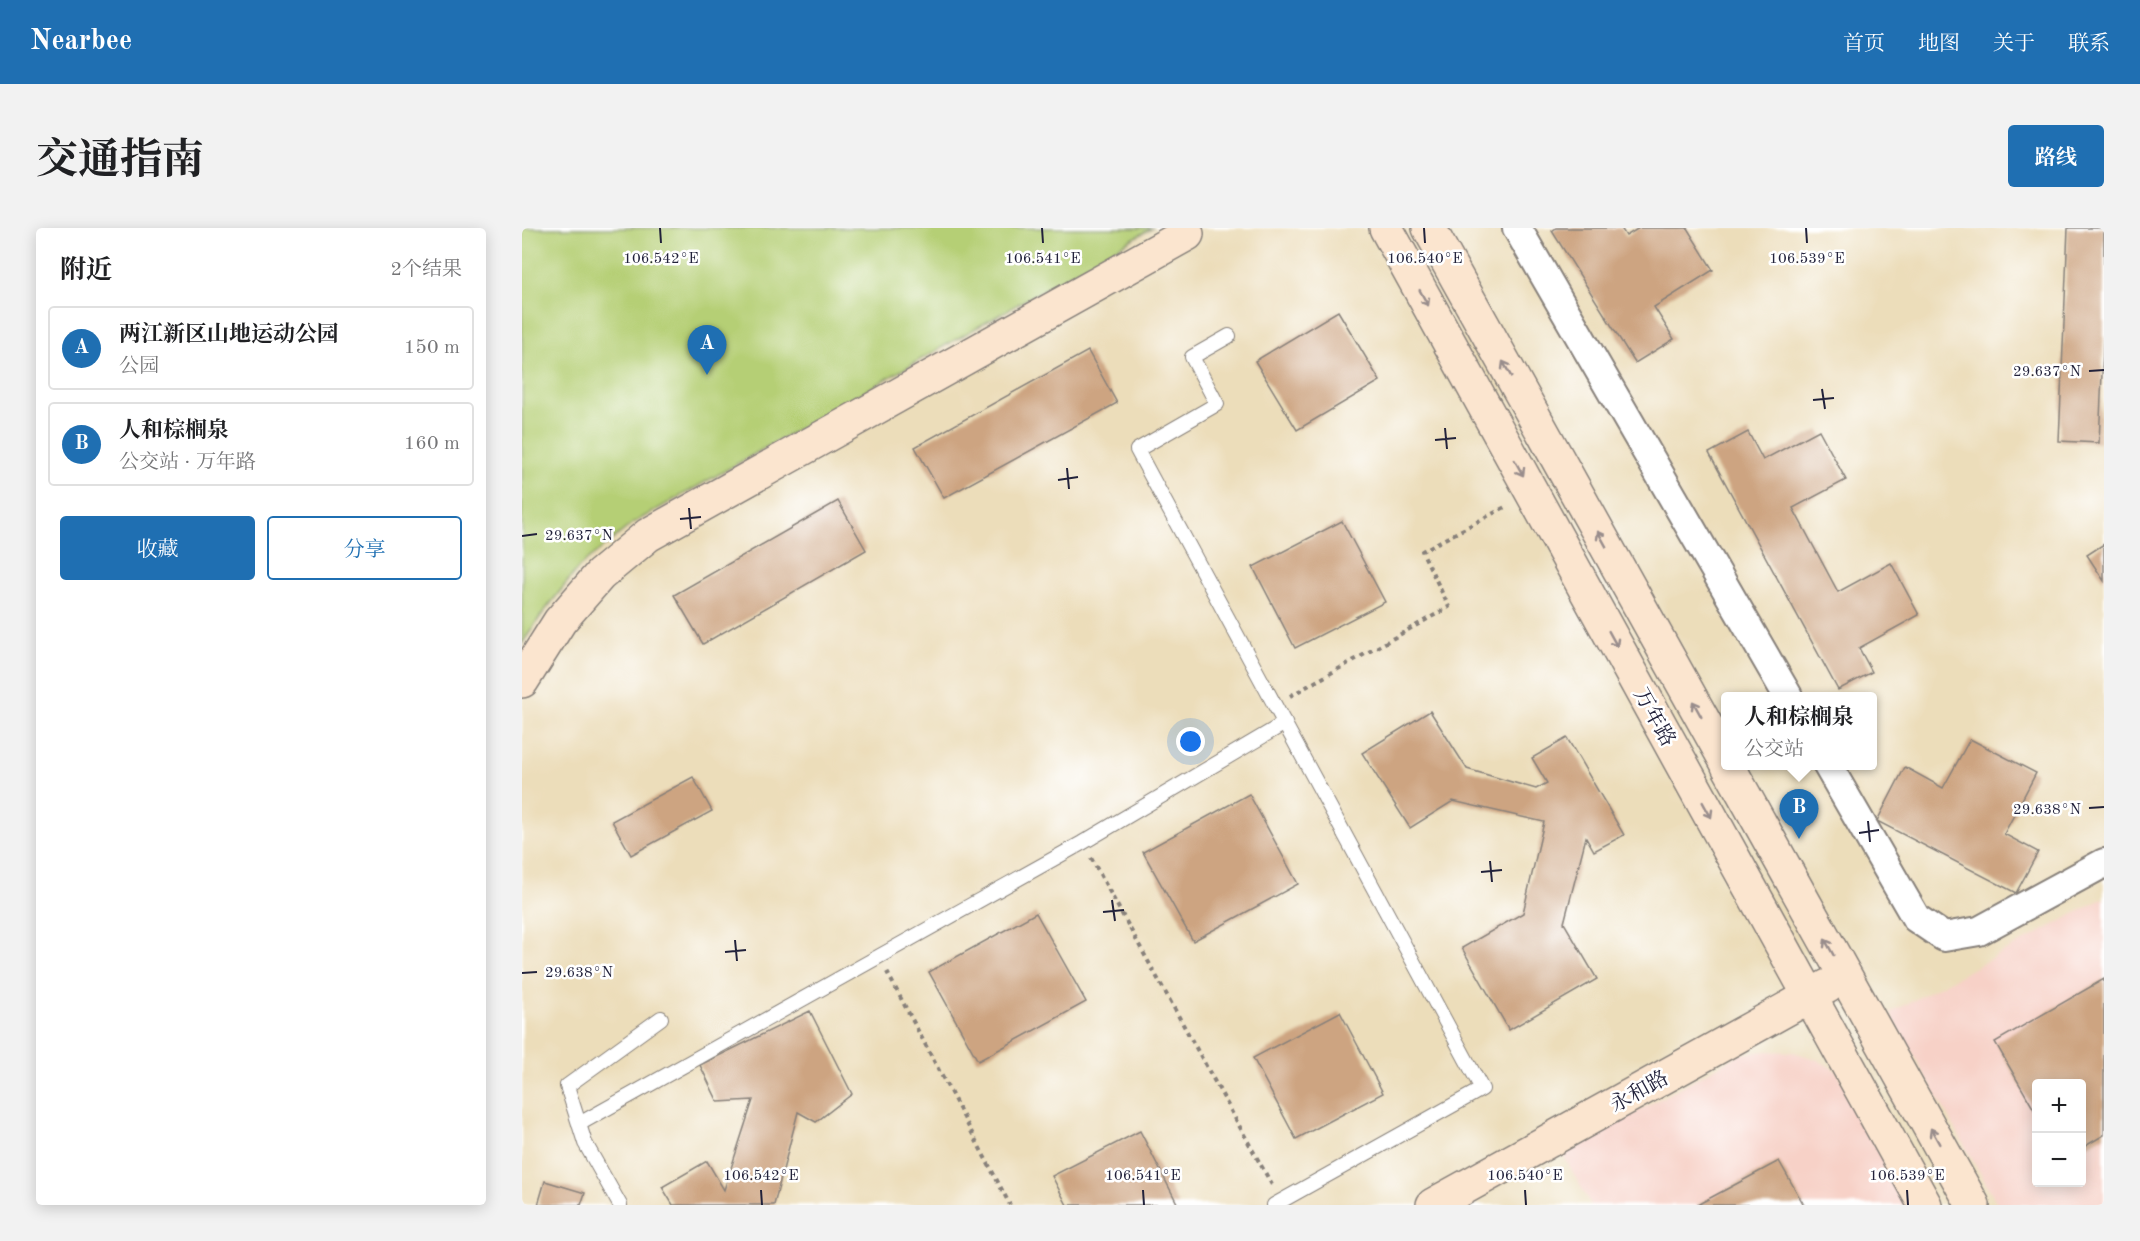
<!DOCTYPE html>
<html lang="zh">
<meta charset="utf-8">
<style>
body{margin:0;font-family:"Old Standard TT","Noto Serif SC",serif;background:#f2f2f2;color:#202124}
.controls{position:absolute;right:18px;bottom:18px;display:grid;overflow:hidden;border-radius:6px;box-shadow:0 3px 15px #0003}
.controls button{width:54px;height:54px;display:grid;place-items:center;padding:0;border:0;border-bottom:2px solid #e0e0e0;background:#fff;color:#202124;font:30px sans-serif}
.you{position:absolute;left:669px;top:514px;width:21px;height:21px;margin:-15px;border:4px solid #fff;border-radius:50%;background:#1a73e8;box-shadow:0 0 0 9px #1a73e833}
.badge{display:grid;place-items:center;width:39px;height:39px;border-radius:50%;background:#1f6fb2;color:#fff;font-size:20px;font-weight:700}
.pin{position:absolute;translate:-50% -50px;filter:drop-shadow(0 2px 3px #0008)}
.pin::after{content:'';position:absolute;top:32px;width:21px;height:18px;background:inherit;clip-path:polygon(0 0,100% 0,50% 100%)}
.popup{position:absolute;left:1199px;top:464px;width:156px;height:78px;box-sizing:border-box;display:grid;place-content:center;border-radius:6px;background:#fff;filter:drop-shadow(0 2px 4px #0005);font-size:20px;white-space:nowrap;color:#757577}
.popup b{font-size:22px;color:#202124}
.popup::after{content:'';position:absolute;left:50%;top:100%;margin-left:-12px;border:12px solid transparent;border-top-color:#fff}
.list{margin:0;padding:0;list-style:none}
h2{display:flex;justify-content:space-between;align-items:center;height:78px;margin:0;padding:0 24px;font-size:26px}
h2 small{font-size:20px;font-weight:400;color:#757577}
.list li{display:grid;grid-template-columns:39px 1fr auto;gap:18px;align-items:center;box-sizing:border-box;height:84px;margin:0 12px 12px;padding:0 12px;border:2px solid #e0e0e0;border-radius:6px}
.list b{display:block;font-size:22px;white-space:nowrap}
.list p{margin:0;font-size:20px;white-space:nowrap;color:#757577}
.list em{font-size:20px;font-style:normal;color:#757577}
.actions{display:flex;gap:12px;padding:18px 24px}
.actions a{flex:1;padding:14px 0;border:2px solid #1f6fb2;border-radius:6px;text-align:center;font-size:21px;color:#1f6fb2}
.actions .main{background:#1f6fb2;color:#fff}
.map{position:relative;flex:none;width:1582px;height:977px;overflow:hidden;border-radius:6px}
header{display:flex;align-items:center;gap:36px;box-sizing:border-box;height:84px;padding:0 30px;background:#1f6fb2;color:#fff}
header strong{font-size:28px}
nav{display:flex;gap:33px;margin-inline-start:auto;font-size:21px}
.intro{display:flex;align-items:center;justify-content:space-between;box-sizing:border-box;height:144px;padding:0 36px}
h1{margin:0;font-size:42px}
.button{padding:15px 27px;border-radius:6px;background:#1f6fb2;color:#fff;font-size:21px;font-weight:700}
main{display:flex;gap:36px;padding:0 36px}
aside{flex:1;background:#fff;border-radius:6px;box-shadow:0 3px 15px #0003}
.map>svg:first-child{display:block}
</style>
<header>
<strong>Nearbee</strong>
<nav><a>首页</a><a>地图</a><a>关于</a><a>联系</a></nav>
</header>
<div class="intro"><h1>交通指南</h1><a class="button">路线</a></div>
<main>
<aside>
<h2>附近<small>2个结果</small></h2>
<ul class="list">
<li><span class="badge">A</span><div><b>两江新区山地运动公园</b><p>公园</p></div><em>150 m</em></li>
<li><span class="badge">B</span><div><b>人和棕榈泉</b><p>公交站 · 万年路</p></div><em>160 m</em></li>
</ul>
<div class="actions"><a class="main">收藏</a><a>分享</a></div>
</aside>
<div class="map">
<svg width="1582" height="977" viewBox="0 0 1582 977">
<rect width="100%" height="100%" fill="#fff"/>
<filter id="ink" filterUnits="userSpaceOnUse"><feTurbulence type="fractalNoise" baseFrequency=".0167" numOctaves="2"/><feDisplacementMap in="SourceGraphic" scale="12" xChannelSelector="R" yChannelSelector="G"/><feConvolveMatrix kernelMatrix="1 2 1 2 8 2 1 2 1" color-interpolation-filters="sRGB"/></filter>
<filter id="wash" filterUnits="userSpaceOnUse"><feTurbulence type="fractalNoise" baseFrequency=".008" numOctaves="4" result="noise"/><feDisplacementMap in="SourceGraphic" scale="24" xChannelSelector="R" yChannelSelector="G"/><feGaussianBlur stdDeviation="1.35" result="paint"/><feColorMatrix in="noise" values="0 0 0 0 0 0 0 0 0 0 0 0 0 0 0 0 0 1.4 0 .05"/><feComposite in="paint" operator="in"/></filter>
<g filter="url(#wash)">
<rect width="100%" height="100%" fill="#ecddba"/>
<g fill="#f7d1c7" fill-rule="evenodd">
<path d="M1582,670V977H1476L1368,785ZM1514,856H1560V954H1514Z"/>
<polygon points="1245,823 1271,824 1294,831 1315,843 1389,977 1069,977 1040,925 1218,826"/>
</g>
<polygon fill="#b5cf74" stroke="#6c7858" stroke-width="1.5" points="0,0 630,0 111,295 57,339 18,389 0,416"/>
<g id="blocks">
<g fill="#cda481">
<polygon points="1034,0 1099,0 1104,8 1117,0 1165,0 1191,42 1132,79 1152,111 1113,135 1030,3"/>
<polygon points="1546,0 1582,0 1582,99 1577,215 1537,213"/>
<polygon points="816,83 858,153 775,202 733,133"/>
<polygon points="566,123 595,175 422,270 393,219"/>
<polygon points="1297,202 1324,252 1271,280 1316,364 1369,335 1397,387 1337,420 1350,444 1316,462 1187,225 1226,204 1241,232"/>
<polygon points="316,273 344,322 181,416 152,367"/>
<polygon points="820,293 863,374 773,420 731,339"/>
<polygon points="1582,316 1582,353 1565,327"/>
<polygon points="908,483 945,541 1014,561 1025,555 1010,530 1045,510 1102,607 1072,623 1064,609 1042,695 1075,751 987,802 940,720 1001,685 1022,594 931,573 888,600 840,525"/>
<polygon points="1448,511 1514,545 1482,606 1516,624 1494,665 1355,593 1383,539 1421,560"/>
<polygon points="171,549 190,583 109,627 90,593"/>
<polygon points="727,566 776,656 671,713 621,624"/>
<polygon points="514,685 564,774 456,833 407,744"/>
<polygon points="1582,751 1582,907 1560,920 1560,856 1514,856 1514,885 1473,814"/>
<polygon points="288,783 330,866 294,894 276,884 252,977 151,977 140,959 185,933 202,962 231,872 196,874 178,837"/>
<polygon points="818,784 861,865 774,911 731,830"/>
<polygon points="618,903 656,977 545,977 530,948"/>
<polygon points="1257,933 1282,977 1175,977"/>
<polygon points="23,953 63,965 59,977 16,977"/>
</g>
</g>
</g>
<g filter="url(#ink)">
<use href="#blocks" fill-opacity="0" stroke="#87807a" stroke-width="1.5"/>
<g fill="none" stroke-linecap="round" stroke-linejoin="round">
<g stroke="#87807a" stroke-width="16">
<g id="lane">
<polyline points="707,108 670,129 695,176 615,222 960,861 752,977"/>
<polyline points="57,896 560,615 763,495"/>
<polyline points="98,977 63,915 45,858 139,790"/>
</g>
</g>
<g stroke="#87807a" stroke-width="32">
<g id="street">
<polyline points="995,0 1266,468"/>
<polyline points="1306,538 1394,690 1422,709 1457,703 1582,635"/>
</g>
</g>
<g stroke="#87807a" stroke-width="36">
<g id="secondary">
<polyline points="864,0 1403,977"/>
<polyline points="907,0 1204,533"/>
<polyline points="0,453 38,393 78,347 126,307 665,6"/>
<polyline points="1206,538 1451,977"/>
<polyline points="911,977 1306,758"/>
</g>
</g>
<g stroke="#87807a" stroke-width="4" stroke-dasharray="4.5 4.5" stroke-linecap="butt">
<polyline points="768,468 927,379 900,323 985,278"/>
<polyline points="569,630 750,957"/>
<polyline points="365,744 488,977"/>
</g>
<use href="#lane" stroke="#fff" stroke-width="14"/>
<use href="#street" stroke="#fff" stroke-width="28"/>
<use href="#secondary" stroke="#fbe5cf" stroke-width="33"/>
</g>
<defs><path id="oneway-shaft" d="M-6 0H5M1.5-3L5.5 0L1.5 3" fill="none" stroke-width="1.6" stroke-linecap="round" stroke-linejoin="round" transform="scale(1.5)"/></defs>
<g stroke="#998d8c">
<use href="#oneway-shaft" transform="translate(902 70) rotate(61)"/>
<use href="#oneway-shaft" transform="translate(985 141) rotate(-119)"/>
<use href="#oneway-shaft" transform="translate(997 240) rotate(61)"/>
<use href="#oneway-shaft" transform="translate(1080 311) rotate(-119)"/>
<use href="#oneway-shaft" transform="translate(1091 411) rotate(61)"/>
<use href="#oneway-shaft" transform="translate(1175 481) rotate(-119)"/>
<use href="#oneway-shaft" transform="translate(1185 582) rotate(61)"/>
<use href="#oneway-shaft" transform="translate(1307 719) rotate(-119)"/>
<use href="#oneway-shaft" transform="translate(1413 908) rotate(-119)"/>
</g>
</g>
<path fill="none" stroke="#22223b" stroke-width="2" d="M138,0L139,15M520,0L521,15M902,0L903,15M1284,0L1285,15M1567,143L1582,142M1300,161L1303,181M1291,172L1312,170M923,200L925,221M913,212L934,210M545,240L547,261M536,252L556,249M167,280L169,301M158,291L179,289M0,308L15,306M1567,580L1582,579M1346,593L1348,614M1337,605L1357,602M968,633L970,654M959,644L980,642M590,672L593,693M581,684L602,682M213,712L215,733M203,724L224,722M0,745L15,744M239,962L240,977M621,962L622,977M1003,962L1004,977M1385,962L1386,977"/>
<g text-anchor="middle" stroke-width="5" stroke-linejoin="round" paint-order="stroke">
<g font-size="21" fill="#22223b" stroke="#fff">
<text transform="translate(1133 489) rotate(61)" y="7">万年路</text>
<text transform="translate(1117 863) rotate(-29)" y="7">永和路</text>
</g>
</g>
<g font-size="15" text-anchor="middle" fill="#22223b" stroke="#fff" stroke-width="5" stroke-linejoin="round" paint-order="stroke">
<text x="139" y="35">106.542°E</text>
<text x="521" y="35">106.541°E</text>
<text x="903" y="35">106.540°E</text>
<text x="1285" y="35">106.539°E</text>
<text x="1525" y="148">29.637°N</text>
<text x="57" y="312">29.637°N</text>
<text x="1525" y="586">29.638°N</text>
<text x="57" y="749">29.638°N</text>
<text x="239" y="952">106.542°E</text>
<text x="621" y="952">106.541°E</text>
<text x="1003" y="952">106.540°E</text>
<text x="1385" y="952">106.539°E</text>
</g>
</svg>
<div class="controls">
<button>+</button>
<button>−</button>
</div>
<div class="you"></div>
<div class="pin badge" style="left:185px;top:147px">A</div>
<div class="pin badge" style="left:1277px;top:611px">B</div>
<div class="popup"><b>人和棕榈泉</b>公交站</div>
</div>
</main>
